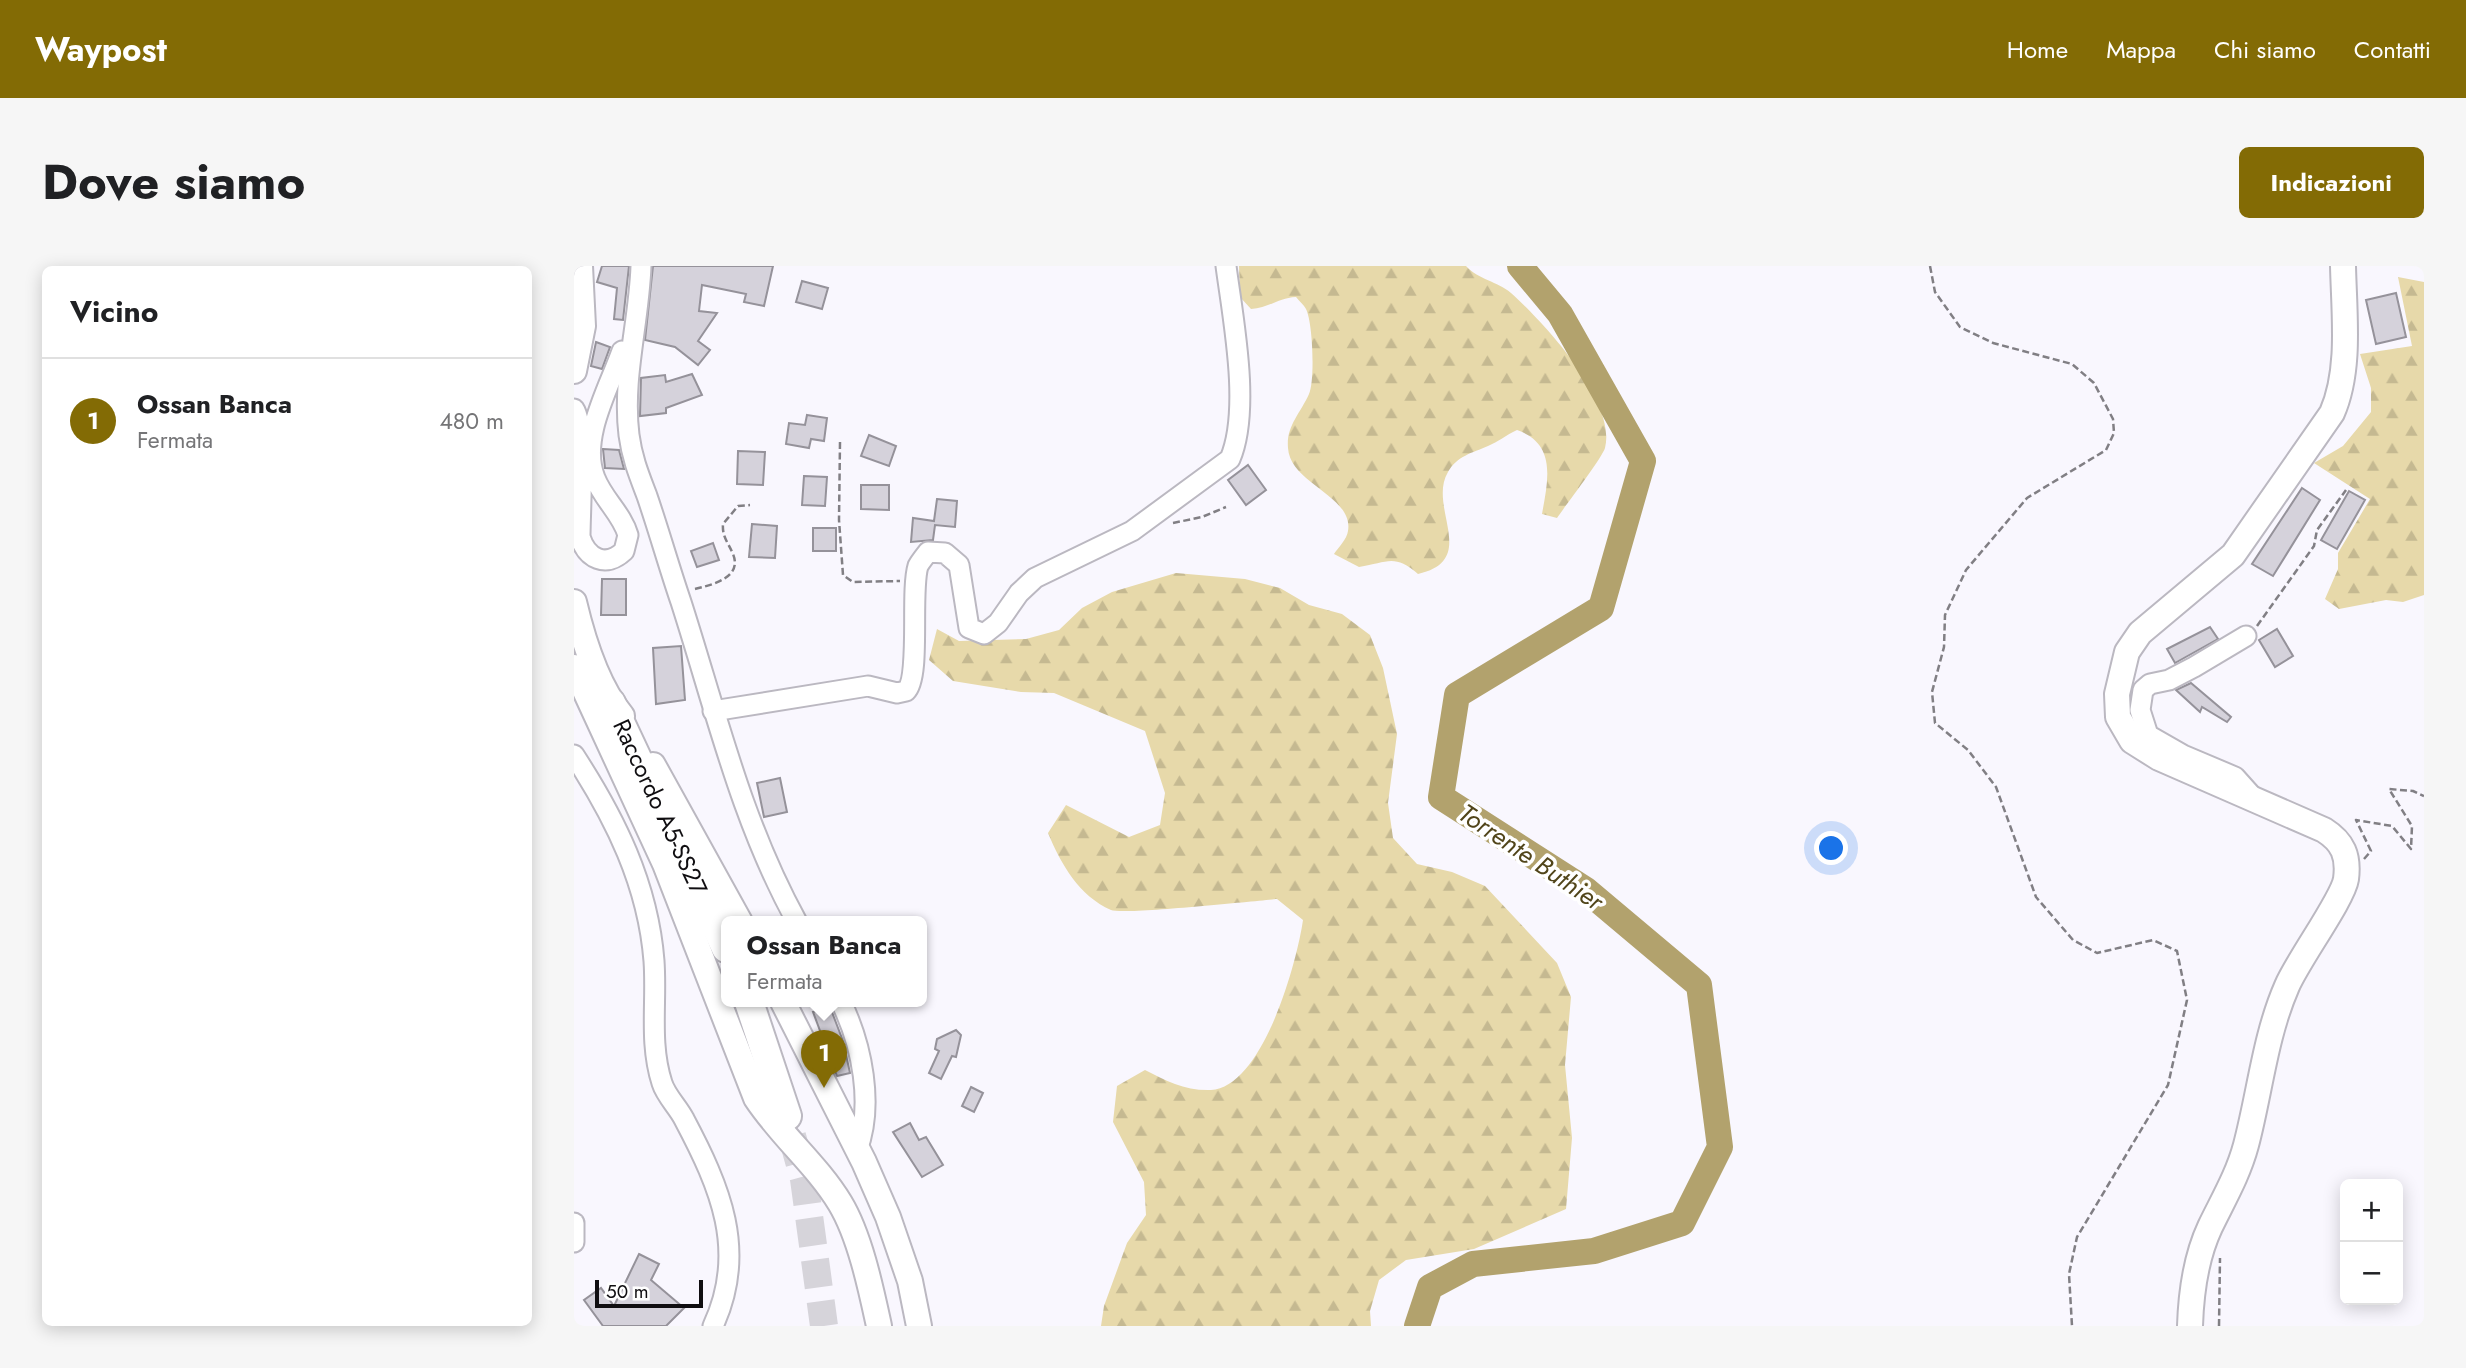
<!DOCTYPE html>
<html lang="it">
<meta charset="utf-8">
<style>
body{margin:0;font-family:Jost,sans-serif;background:#f6f6f6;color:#202124}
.controls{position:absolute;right:21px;bottom:21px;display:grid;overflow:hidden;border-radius:10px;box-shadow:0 4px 18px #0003}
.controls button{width:63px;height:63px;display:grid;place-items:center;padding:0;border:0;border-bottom:2px solid #e0e0e0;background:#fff;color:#202124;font:35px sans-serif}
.scale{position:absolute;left:21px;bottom:18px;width:108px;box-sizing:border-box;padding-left:7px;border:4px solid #100e11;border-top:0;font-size:19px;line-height:24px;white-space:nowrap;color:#100e11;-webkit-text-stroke:5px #fff;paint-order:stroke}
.you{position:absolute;left:1258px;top:583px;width:24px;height:24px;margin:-18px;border:5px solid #fff;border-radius:50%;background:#1a73e8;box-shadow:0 0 0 10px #1a73e833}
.badge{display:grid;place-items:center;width:46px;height:46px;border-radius:50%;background:#836b05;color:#fff;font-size:23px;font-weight:700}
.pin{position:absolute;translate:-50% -58px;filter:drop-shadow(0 2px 4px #0008)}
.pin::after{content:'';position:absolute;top:37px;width:24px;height:21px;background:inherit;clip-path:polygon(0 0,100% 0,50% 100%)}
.popup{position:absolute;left:147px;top:650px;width:206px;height:91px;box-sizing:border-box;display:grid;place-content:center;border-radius:10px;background:#fff;filter:drop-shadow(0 2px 5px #0005);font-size:23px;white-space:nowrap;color:#757577}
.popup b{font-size:26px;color:#202124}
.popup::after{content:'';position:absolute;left:50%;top:100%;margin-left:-14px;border:14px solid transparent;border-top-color:#fff}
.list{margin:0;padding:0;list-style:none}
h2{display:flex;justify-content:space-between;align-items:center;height:91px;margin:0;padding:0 28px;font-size:30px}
h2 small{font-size:23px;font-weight:400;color:#757577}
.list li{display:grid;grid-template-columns:46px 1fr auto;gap:21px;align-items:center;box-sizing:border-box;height:126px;padding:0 28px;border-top:2px solid #e0e0e0}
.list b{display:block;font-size:26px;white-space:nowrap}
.list p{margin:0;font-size:23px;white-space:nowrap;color:#757577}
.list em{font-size:23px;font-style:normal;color:#757577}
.map{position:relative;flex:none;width:1850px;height:1060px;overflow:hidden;border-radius:10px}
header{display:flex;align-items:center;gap:42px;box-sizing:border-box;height:98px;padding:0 35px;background:#836b05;color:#fff}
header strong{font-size:33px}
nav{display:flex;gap:38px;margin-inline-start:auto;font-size:24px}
.intro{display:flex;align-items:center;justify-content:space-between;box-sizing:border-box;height:168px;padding:0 42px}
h1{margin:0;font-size:49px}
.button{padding:18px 32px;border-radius:10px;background:#836b05;color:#fff;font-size:24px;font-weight:700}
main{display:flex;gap:42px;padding:0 42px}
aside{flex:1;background:#fff;border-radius:10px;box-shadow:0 4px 18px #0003}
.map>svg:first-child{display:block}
</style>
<header>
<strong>Waypost</strong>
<nav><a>Home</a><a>Mappa</a><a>Chi siamo</a><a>Contatti</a></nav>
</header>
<div class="intro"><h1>Dove siamo</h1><a class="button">Indicazioni</a></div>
<main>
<aside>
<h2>Vicino<small></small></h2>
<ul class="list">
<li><span class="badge">1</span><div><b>Ossan Banca</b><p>Fermata</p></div><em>480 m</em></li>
</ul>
</aside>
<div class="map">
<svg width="1850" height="1060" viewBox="0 0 1850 1060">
<defs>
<pattern id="forest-firs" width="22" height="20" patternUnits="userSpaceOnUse" patternTransform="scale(1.75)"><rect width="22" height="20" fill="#e7d9aa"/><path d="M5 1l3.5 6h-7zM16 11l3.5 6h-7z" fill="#c5b991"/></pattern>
</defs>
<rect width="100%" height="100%" fill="#f9f7fe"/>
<g fill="url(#forest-firs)">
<path d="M665,0H892C905,14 923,15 937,27C969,56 1043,135 1031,182C1028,192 992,239 983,252L968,248C974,214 983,178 943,164C932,169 924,176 914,180C898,187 883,190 874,206C853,241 906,294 844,308C820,287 813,297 785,301L760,288C764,282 773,273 774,265C780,230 716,218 714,182C712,160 726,148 735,128C741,115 739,57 732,43C730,39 725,35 722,31C704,32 695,42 677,43L666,31Z"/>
<polygon points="1824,11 1850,16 1850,329 1829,336 1812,334 1765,343 1751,333 1764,303 1764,287 1796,233 1740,197 1769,180 1797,146 1797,122 1786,88 1838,80"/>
<path d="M602,307L671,313L706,322L735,339L768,348L796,369L809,402L823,468L814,537L819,572L843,598L878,606L911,620L983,697L997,731L991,799L998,872L992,943L900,983L832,994L805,1014L796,1045L797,1060H527L530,1040L553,977L572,949L570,916L539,856L543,820L571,804C592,815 612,825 637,824C689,821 723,696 729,654L703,633C680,635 549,649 537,644C505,630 487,598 474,567L492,539L555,571L586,559L591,527L571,465L480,427L447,426L379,415L355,394L363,363L385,375L452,373L485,364L508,342L538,326Z"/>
</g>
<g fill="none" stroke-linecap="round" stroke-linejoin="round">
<polyline stroke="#b2a26d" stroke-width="26" points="843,1060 856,1021 899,998 1020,985 1108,957 1146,881 1125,719 1012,624 867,531 883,429 1027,342 1069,195 986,48 946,0"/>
</g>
<g fill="#d5d2db" stroke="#95929a" stroke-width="2">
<polygon points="28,0 55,0 49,54 40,53 43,22 23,16"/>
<polygon points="79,0 199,0 190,40 170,36 172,28 128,19 125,45 143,47 124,75 136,84 124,99 101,81 71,74"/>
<polygon points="228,15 254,22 248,43 222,36"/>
<polygon points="1822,27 1832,71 1802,78 1792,34"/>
<polygon points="22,76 36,81 28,103 17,100"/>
<polygon points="118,108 128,129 92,142 92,147 66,150 67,112 91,109 92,116"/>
<polygon points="233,149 253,152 250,175 237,173 235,182 212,178 215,157 231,159"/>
<polygon points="295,169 322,180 315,200 287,190"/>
<polygon points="29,183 45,184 50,203 31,202"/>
<polygon points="164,185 191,186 189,219 163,218"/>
<polygon points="674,199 692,224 672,239 654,214"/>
<polygon points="230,210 253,211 251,240 228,239"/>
<polygon points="287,219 315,219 315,244 287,243"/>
<polygon points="1728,222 1746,234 1699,310 1678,298"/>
<polygon points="1775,225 1791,234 1763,283 1747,274"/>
<polygon points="363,233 383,235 381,261 361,259 359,274 337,276 339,252 360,255"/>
<polygon points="178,258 203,260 201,292 175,291"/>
<rect x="239" y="262" width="23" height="23"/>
<polygon points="139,277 145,294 123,301 117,285"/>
<polygon points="28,313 52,313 52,349 27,349"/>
<polygon points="1636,361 1644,373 1601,397 1593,383"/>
<polygon points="1703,363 1719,390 1701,401 1685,374"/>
<polygon points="107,380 111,434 82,438 79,382"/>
<polygon points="1617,417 1657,451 1653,456 1628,441 1626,446 1602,424"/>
<polygon points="206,512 213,546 190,551 183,517"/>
<polygon points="256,741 269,775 276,807 263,810 239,746"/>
<polygon points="382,764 387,769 382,791 378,790 367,813 355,807 365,785 361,783 363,773"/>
<polygon points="397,821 409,827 400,846 388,840"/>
<polygon points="336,857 345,874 352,871 369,899 348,911 319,866"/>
<polygon points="65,988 85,998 77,1014 110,1042 92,1060 29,1060 10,1034 27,1022 40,1040"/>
</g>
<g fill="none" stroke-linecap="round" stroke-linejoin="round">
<polyline stroke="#d6d4da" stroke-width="28" stroke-dasharray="28 14" stroke-linecap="butt" points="218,870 230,913 250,1060"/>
<g stroke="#bbb8c1" stroke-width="23">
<g id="minor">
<path d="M67,0C65,57 48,112 55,169C58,192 65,209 73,230C85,265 95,301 107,336C142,445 167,555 223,656"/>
<path d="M0,143C12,160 6,245 6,271C13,293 32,302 50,285L54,269C48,248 29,233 21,212C5,173 35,122 48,85"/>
<polyline points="1672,370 1620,401 1595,414 1576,418 1569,424 1566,444 1574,469 1609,489 1661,511 1678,530"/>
<path d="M139,445L294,420L323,427L332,425C347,411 336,326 344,300C346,296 351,290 354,286L371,287L385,299L395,362L410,368L424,357L445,327L461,312L558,265L656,193C677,144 659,53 652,0"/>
<path d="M0,489C41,552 74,618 80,695C83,736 75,777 88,817C92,830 104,841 110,853C146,921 174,985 139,1060"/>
<path d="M267,736C288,779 300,839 283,884"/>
<polyline points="0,957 0,976"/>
</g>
</g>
<g stroke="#bbb8c1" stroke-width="28">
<g id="major">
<polyline points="0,105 9,60 6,0"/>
<path d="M0,336C9,374 23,420 48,450"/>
<path d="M0,401L91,598L182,832C207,870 243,899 266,937C286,970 297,1023 305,1060"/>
<polyline points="79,499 166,656"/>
<polyline points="209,736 290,896 314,951 336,1015 345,1060"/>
<path d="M1616,1060C1617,1028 1622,991 1636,961C1649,934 1664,909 1672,879C1686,826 1691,770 1713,720C1724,694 1769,633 1772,613C1775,590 1769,576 1750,564L1585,492L1558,475L1544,451L1543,428L1553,386L1566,367L1659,289L1758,147C1777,104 1770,47 1769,0"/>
</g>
</g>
<g stroke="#bbb8c1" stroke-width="32">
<g id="highway">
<polyline points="37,437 152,682"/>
<polyline points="175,736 213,850"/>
</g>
</g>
<g stroke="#817f84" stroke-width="2.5" stroke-dasharray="7 3.5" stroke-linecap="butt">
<polyline points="1356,0 1361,26 1386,61 1419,77 1498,98 1520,117 1539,153 1540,167 1532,184 1453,232 1392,304 1371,349 1370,381 1358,426 1361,457 1394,484 1422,521 1462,631 1499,674 1523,687 1579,674 1603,685 1613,734 1594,819 1503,971 1495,1008 1498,1060"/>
<polyline points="266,176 265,254 269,309 279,316 326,315"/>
<polyline points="599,257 628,251 652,241"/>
<path d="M121,323C137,319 169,312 159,288C154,276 148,271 149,258L164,240L176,239"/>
<polyline points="1683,360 1740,280 1743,264 1772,224"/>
<polyline points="1790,593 1797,585 1782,554 1818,560 1837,583 1838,560 1815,523 1839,525 1850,530"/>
<polyline points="1645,1060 1646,992"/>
</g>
<use href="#minor" stroke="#fff" stroke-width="19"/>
<use href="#major" stroke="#fff" stroke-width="24"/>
<use href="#highway" stroke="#fff" stroke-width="28"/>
</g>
<g text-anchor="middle" stroke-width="7" stroke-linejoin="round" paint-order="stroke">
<g font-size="24" fill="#100e11" stroke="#fff">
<text transform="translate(86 541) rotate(65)" y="8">Raccordo A5-SS27</text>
</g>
<g font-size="26" font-style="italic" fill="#51451a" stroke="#fff">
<text transform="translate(957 591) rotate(34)" y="9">Torrente Buthier</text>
</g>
</g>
</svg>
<div class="controls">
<button>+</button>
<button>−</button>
</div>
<div class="scale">50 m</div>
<div class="you"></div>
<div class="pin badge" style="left:250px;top:822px">1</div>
<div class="popup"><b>Ossan Banca</b>Fermata</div>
</div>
</main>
